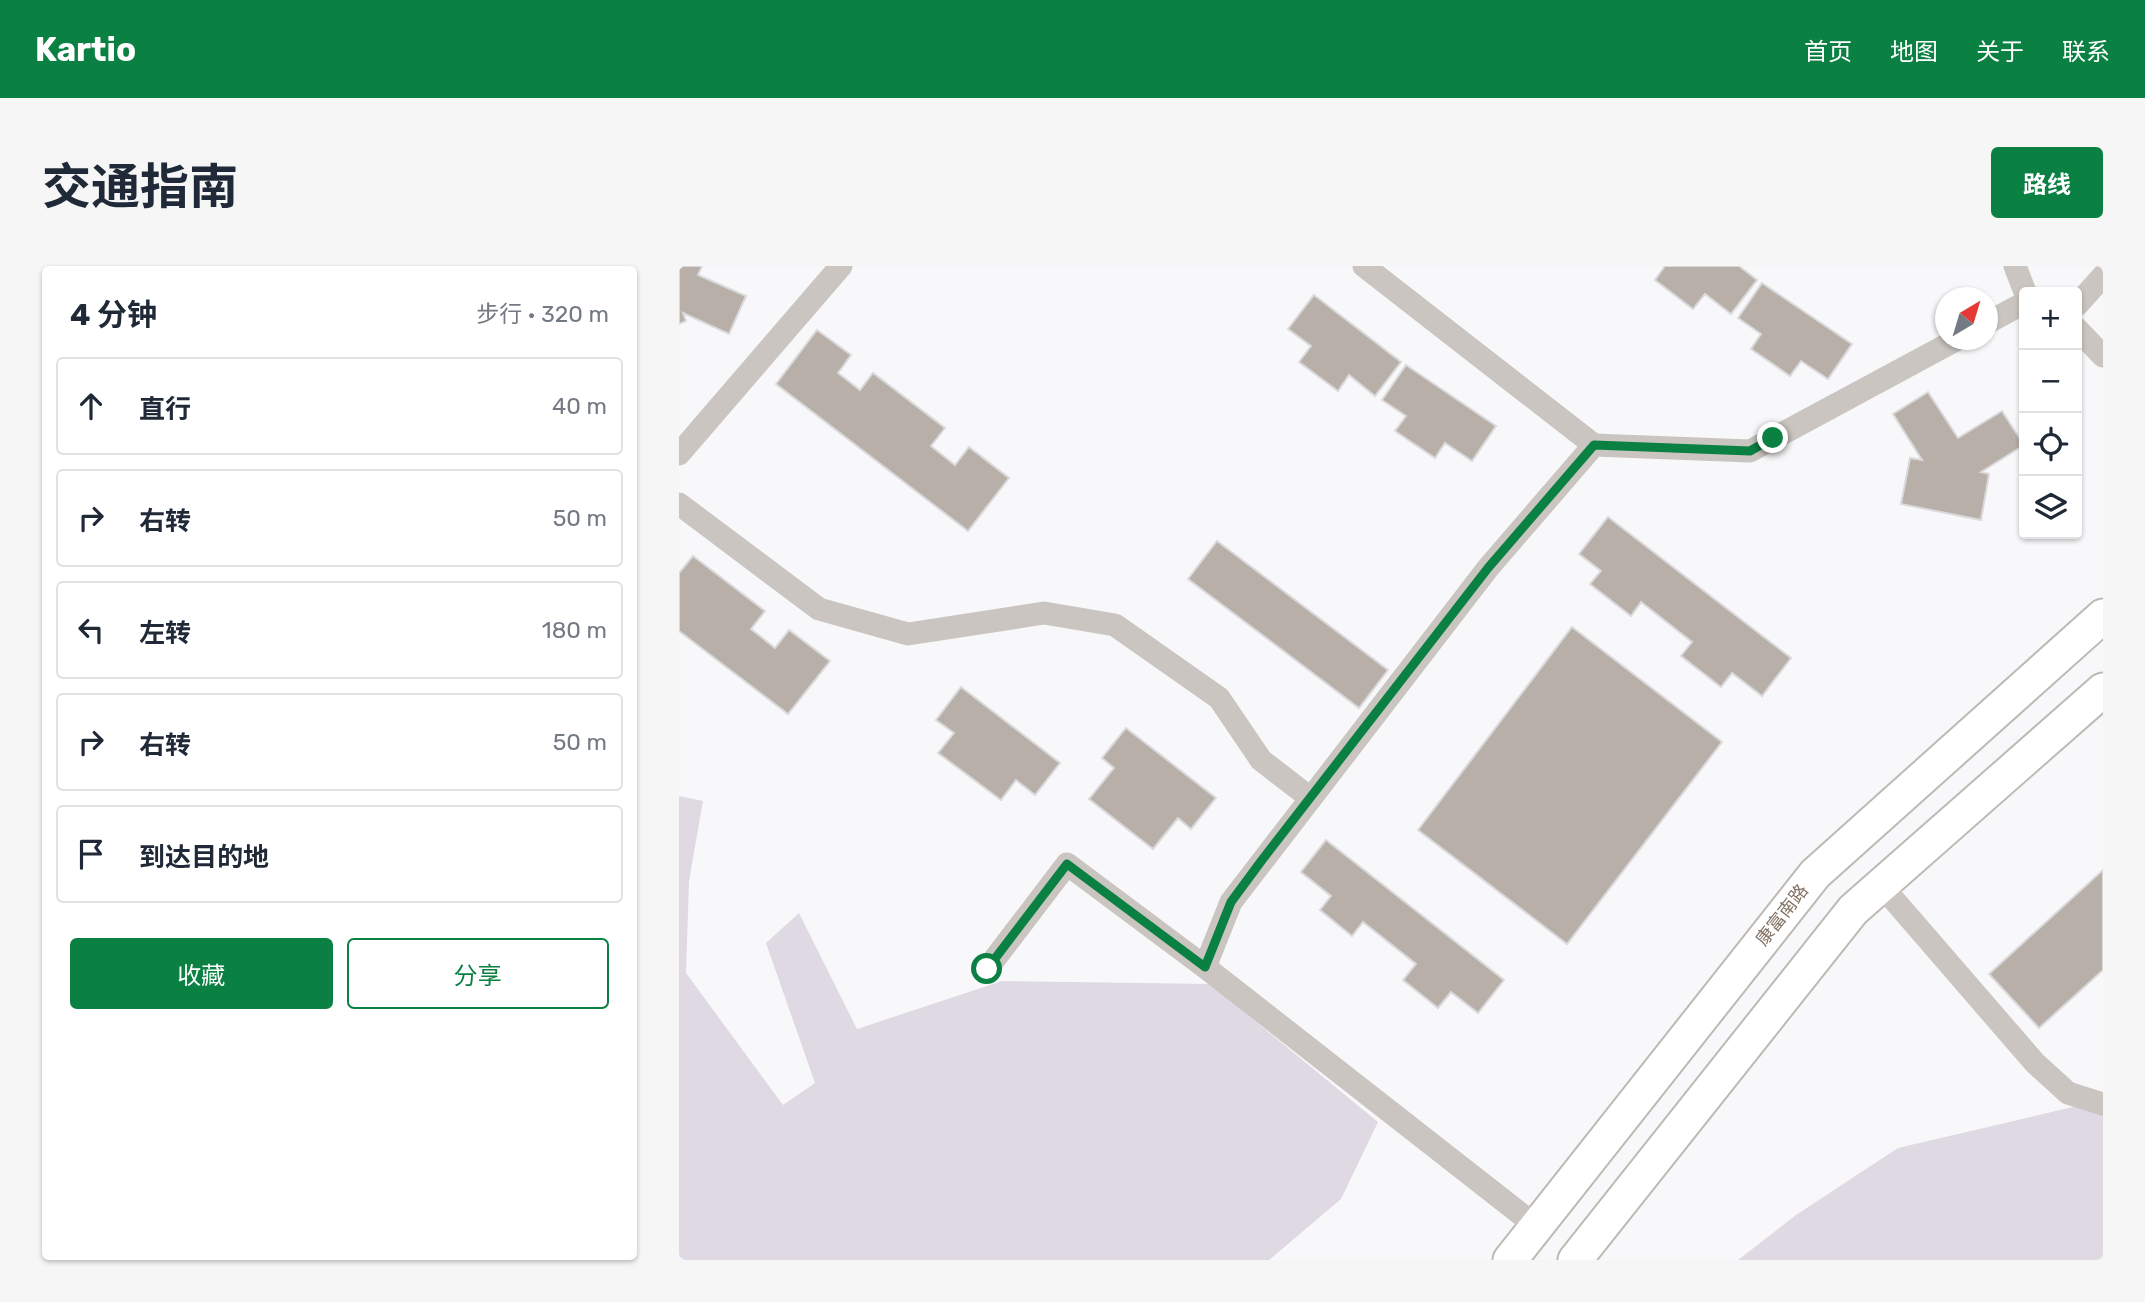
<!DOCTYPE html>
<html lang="zh">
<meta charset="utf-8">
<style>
body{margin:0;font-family:Rubik,"Noto Sans SC",sans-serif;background:#f6f6f7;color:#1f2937}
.controls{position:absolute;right:21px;top:21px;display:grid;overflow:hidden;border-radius:7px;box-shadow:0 2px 5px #0004}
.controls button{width:63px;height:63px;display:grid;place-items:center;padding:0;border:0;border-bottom:2px solid #e0e1e3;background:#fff;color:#1f2937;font:35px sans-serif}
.compass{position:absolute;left:1256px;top:21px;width:63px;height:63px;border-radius:50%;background:#fff;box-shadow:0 2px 5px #0004;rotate:38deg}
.stop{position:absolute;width:21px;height:21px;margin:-16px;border:5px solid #0b8043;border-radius:50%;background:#fff}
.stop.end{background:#0b8043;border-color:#fff;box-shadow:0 2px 7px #0008}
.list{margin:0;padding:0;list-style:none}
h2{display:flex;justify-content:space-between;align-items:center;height:91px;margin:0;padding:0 28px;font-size:30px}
h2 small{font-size:23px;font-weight:400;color:#747a83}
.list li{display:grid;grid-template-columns:46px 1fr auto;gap:21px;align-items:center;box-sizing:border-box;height:98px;margin:0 14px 14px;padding:0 14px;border:2px solid #e0e1e3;border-radius:7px}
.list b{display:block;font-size:26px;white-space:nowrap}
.list em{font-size:23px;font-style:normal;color:#747a83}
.actions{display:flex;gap:14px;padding:21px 28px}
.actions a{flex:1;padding:16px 0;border:2px solid #0b8043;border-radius:7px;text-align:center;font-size:24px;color:#0b8043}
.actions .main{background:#0b8043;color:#fff}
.icon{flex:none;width:38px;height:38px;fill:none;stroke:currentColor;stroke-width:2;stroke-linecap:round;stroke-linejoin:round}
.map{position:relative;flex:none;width:1424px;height:994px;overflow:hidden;border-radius:7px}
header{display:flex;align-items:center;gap:42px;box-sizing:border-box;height:98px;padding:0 35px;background:#0b8043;color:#fff}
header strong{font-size:33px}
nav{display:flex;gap:38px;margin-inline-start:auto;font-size:24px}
.intro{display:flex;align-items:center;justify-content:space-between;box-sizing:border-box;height:168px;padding:0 42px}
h1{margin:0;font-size:49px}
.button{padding:18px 32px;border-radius:7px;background:#0b8043;color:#fff;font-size:24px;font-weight:700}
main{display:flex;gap:42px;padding:0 42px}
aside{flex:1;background:#fff;border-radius:7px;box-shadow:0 2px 5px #0004}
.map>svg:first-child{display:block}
</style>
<header>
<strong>Kartio</strong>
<nav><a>首页</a><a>地图</a><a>关于</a><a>联系</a></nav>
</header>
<div class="intro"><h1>交通指南</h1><a class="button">路线</a></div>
<main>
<aside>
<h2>4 分钟<small>步行 · 320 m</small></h2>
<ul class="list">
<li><svg class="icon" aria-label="ahead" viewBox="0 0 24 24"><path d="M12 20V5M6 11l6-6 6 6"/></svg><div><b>直行</b></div><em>40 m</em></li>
<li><svg class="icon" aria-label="right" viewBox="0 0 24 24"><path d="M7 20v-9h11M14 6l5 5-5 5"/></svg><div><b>右转</b></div><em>50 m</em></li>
<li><svg class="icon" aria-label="left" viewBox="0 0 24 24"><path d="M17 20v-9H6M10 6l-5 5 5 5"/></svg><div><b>左转</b></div><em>180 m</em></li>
<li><svg class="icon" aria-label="right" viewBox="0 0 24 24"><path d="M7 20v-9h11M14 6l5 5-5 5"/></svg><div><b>右转</b></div><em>50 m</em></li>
<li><svg class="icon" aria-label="arrive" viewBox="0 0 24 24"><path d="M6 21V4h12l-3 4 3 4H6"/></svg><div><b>到达目的地</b></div></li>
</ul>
<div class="actions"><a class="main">收藏</a><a>分享</a></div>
</aside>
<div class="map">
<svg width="1424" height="994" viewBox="0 0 1424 994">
<rect width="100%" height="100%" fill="#f8f8fa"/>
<g fill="#ded9e2">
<polygon points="0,530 24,535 10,615 7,707 104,839 136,817 87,677 120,647 178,763 323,715 531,718 699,856 662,933 590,994 0,994"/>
<polygon points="1424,834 1424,994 1059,994 1117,949 1219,882"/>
</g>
<g fill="#b7afa8" stroke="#dadadc" stroke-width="2">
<polygon points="0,0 23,0 19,9 67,30 50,68 4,47 7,55 0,58"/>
<polygon points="986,0 1060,0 1078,14 1052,48 1026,28 1014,43 976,14"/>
<polygon points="1083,17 1173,78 1149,113 1122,95 1111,110 1072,83 1082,68 1059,52"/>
<polygon points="635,29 722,96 696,130 670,109 659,125 620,96 632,80 609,63"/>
<polygon points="138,64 172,89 159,107 181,124 194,107 266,162 252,180 276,199 290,181 330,212 289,265 97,118"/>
<polygon points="727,99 817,160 793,195 766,177 756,192 716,165 727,150 703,134"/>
<polygon points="1249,126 1279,172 1323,145 1345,179 1302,206 1310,208 1302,254 1222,238 1231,192 1243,194 1214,148"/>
<polygon points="929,251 1112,392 1083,430 1053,407 1042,421 1002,390 1013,376 962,336 952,350 911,318 922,305 900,288"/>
<polygon points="538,275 709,404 680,442 509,313"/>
<polygon points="14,290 86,345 72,363 96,382 110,364 151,395 109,448 0,365 0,307"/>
<polygon points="893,361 1043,476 888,678 739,564"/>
<polygon points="282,421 381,497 356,529 337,514 322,534 259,487 275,467 257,454"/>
<polygon points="447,462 537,532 512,563 499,552 474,583 410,533 435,502 423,492"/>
<polygon points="647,574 825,714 799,747 772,726 759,742 724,714 737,698 684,656 673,670 641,644 652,630 622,606"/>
<polygon points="1424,604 1424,704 1360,762 1310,708"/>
</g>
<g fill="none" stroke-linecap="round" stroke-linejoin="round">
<g stroke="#bfb9b3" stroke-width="37">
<g id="secondary">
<polyline points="831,994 1136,608 1424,350"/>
<polyline points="896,994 1174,644 1424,424"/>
</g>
</g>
<g stroke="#cac5c1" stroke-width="23">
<polyline points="685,0 915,179"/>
<polyline points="1336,0 1346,26"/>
<polyline points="1398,39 1424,10"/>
<polyline points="1308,57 1345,37"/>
<polyline points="1398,63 1424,90"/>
<polyline points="0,188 162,0"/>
<polyline points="0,238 140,343 229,368 365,347 436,359 540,432 582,494 630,531"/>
<polyline points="1202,619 1356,797 1389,827 1424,838"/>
<polyline points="308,703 388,598 526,701"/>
<polyline points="857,960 526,701 552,636 809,302 915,179 1071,185 1277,74"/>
</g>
<use href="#secondary" stroke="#fff" stroke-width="33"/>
</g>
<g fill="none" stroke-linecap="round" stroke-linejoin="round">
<polyline stroke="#0b8043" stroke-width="9" points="308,703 388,598 526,701 552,636 583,594 809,302 915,179 1071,185 1094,172"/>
</g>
<g text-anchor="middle" stroke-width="7" stroke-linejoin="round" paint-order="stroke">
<g font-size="18" fill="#837365" stroke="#fff">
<text transform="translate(1103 649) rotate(-52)" y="6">康富南路</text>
</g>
</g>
</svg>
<div class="controls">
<button>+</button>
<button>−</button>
<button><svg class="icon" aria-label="locate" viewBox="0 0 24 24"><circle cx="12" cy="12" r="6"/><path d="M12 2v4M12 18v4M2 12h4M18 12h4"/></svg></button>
<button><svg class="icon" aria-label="layers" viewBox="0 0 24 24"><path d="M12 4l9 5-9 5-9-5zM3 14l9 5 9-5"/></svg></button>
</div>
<svg class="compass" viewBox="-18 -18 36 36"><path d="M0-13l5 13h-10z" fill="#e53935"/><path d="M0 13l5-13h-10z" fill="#747a83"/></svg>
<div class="stop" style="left:308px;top:703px"></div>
<div class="stop end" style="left:1094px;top:172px"></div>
</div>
</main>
